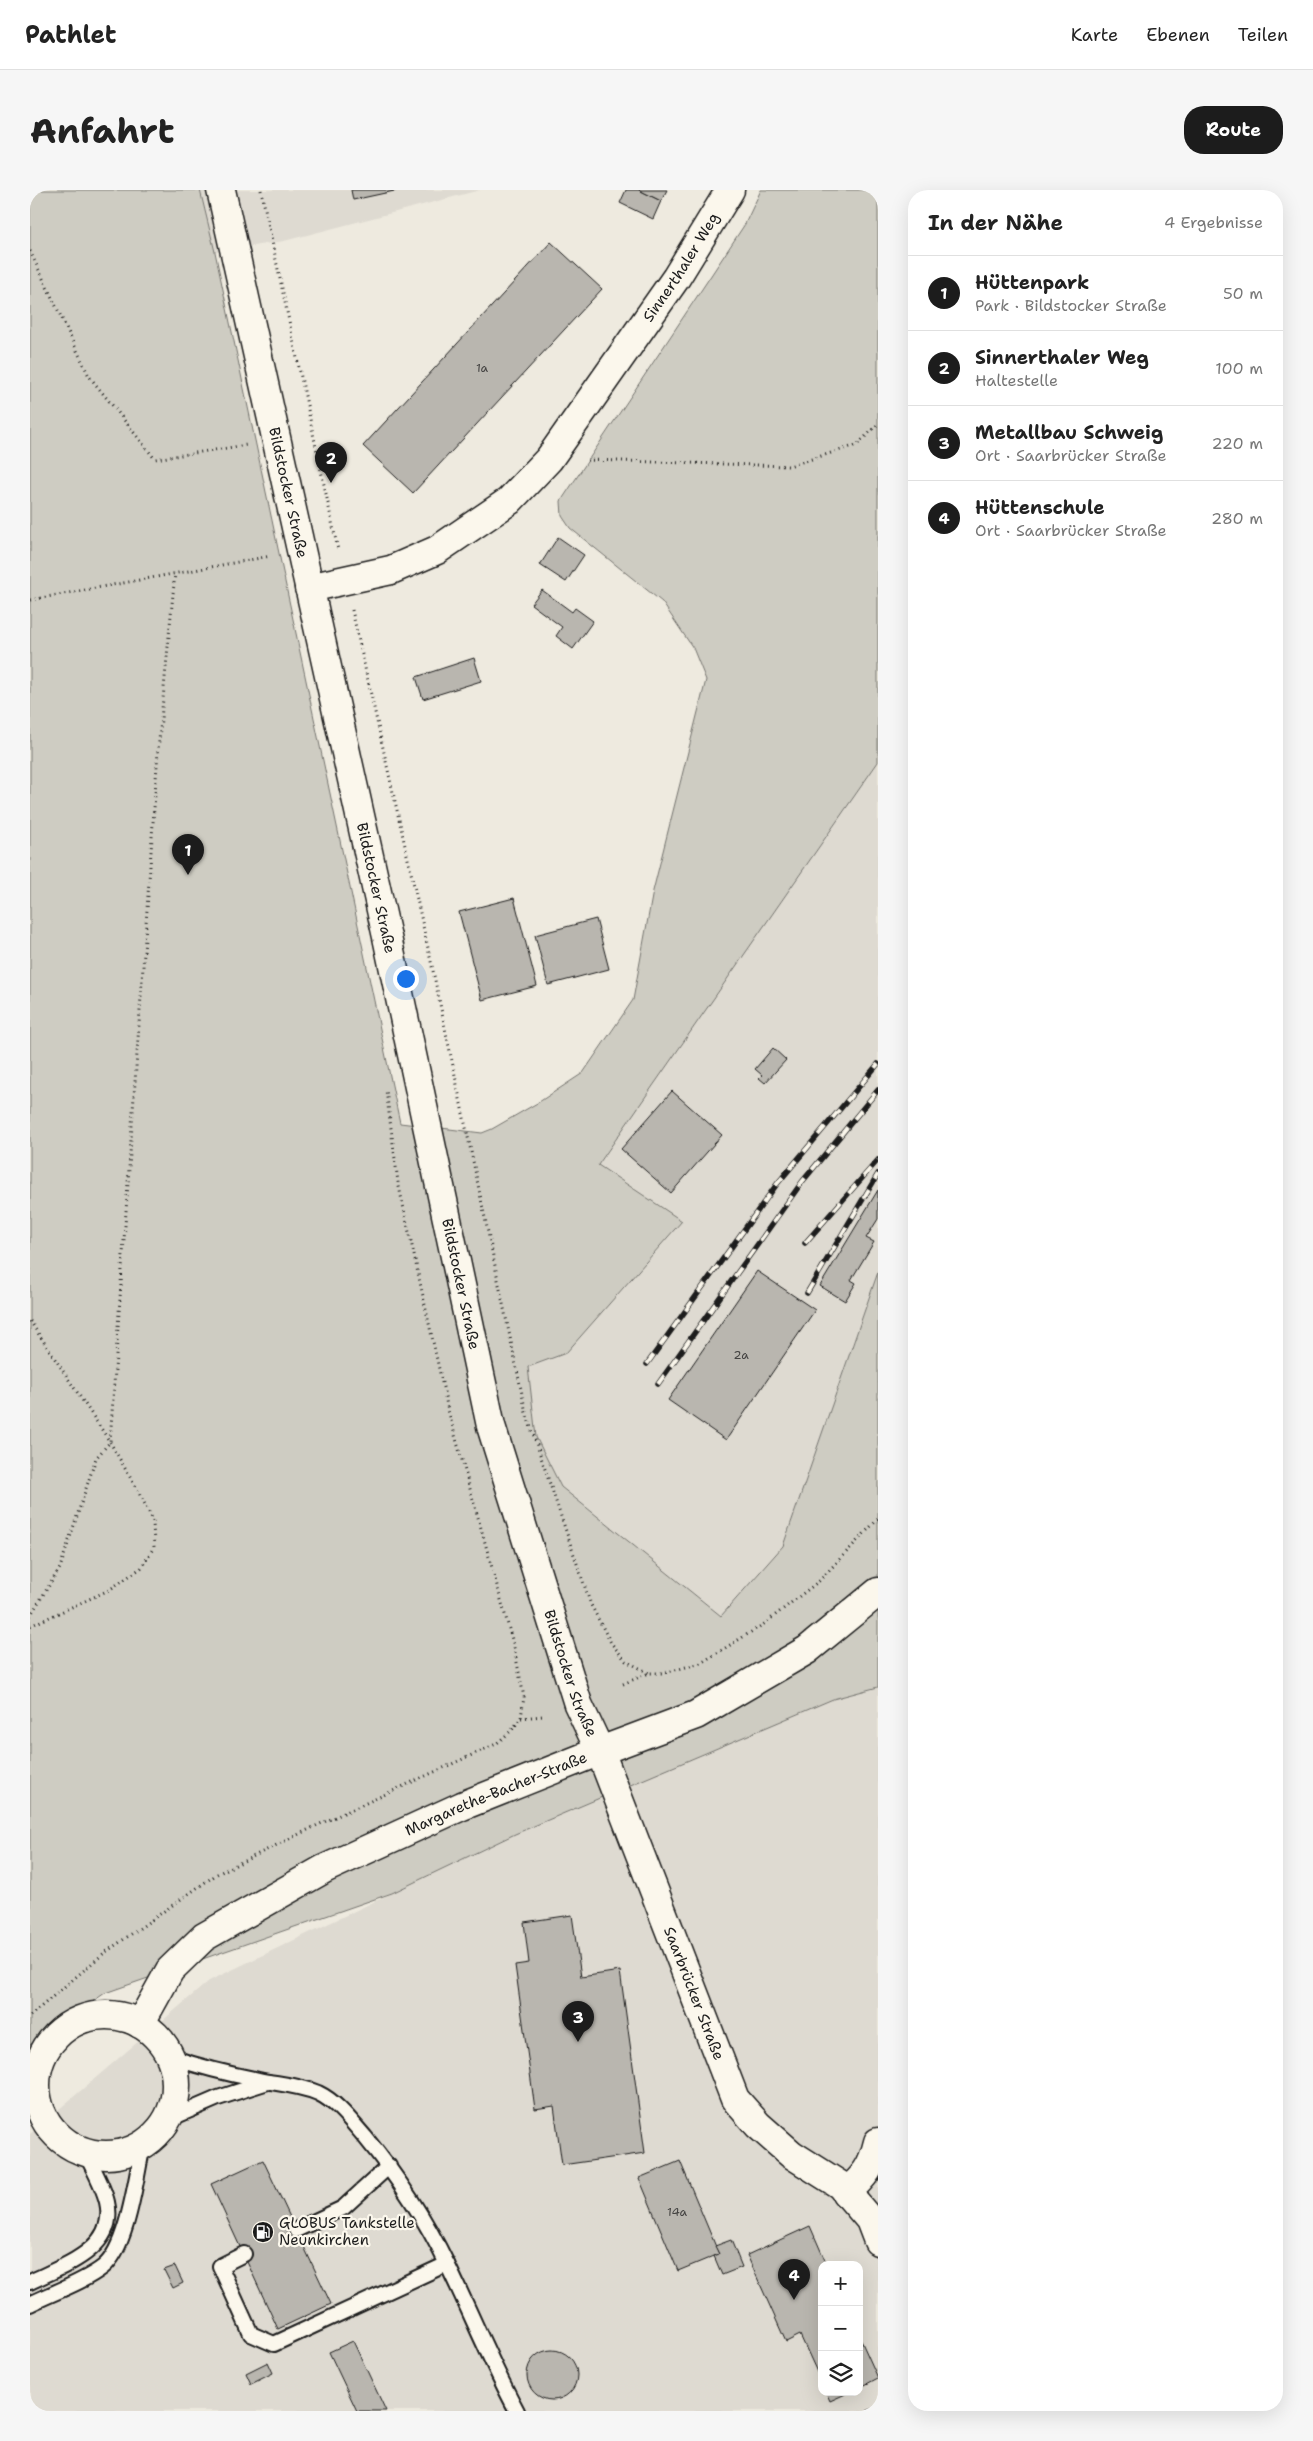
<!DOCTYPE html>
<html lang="de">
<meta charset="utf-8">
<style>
body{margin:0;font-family:"Shantell Sans",sans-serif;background:#f6f6f6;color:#222}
.controls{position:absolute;right:15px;bottom:15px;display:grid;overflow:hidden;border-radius:10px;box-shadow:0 5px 20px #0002}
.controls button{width:45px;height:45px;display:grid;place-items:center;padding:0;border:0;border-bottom:1px solid #e0e0e0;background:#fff;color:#222;font:25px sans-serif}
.you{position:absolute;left:375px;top:788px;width:18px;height:18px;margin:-12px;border:4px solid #fff;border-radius:50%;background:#1a73e8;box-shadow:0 0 0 8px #1a73e833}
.badge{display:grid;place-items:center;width:32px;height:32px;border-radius:50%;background:#1c1c1c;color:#fff;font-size:16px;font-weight:700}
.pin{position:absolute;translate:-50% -41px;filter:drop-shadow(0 1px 2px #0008)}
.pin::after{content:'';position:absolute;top:26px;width:18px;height:15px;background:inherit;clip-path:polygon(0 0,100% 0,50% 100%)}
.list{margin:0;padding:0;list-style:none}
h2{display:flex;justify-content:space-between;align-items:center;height:65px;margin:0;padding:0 20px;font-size:21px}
h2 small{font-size:16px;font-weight:400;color:#767676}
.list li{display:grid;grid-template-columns:32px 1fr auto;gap:15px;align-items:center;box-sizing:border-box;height:75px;padding:0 20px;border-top:1px solid #e0e0e0}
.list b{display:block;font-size:19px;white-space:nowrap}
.list p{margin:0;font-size:16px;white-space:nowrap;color:#767676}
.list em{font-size:16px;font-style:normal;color:#767676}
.icon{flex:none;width:28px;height:28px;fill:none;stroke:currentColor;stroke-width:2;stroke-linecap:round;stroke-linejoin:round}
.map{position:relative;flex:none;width:848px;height:2221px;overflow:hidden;border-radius:20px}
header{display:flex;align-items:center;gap:30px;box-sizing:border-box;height:70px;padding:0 25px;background:#fff;border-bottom:1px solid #e0e0e0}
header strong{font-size:24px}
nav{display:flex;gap:28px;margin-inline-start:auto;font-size:18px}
.intro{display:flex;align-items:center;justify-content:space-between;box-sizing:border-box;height:120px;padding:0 30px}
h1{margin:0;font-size:35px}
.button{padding:12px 22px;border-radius:20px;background:#1c1c1c;color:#fff;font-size:18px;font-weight:700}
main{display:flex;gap:30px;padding:0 30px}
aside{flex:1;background:#fff;border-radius:20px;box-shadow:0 5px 20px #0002}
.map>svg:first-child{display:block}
</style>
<header>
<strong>Pathlet</strong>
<nav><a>Karte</a><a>Ebenen</a><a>Teilen</a></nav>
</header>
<div class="intro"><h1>Anfahrt</h1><a class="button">Route</a></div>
<main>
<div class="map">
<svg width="848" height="2221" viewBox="0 0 848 2221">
<rect width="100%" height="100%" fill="#eeeadf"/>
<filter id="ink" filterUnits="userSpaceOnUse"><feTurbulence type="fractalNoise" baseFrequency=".02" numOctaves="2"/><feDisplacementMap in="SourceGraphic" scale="10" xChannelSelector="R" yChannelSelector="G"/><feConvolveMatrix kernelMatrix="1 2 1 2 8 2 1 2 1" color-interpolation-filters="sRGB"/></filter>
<g filter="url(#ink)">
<g fill="#dedad1" fill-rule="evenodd">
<polygon points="170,0 450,0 254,51 185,62"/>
<polygon points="848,572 848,1082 753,1356 691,1426 531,1297 506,1247 498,1177 536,1163 652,1031 568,975"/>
<path d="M848,1497V2221H0V1944L179,1791L485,1644L803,1509ZM792,2075H829V2202H792Z"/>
</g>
<polygon fill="#ceccc2" stroke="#75746f" points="0,0 170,0 185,62 370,933 452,943 462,939 509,912 553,883 603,810 623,701 676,490 663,458 632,412 540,338 532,326 531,311 680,87 715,34 731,0 848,0 848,572 568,975 652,1031 536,1163 498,1177 506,1247 531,1297 691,1426 753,1356 848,1082 848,1497 803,1509 485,1644 362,1703 75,1803 0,1855"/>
<g fill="#b9b6af" stroke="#1c1c1c">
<polygon points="321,0 369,0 323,10"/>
<polygon points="596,0 609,0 631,11 623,29 590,13"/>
<polygon points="609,0 637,0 631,11"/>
<polygon points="521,52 572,99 383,303 333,256"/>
<polygon points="528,347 554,365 536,392 510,375"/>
<polygon points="512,400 542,422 545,418 563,431 543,459 526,446 532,437 501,414"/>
<polygon points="444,468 451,491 393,509 386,487"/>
<polygon points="484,708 507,796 452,810 429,722"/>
<polygon points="566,729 579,779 518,795 505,745"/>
<polygon points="743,858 756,870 735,893 729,888 732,885 725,879"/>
<polygon points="642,901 692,945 641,1003 591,959"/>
<polygon points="848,1000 848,1029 836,1048 844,1052 821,1090 826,1093 815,1111 790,1096"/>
<polygon points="727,1081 785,1120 696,1250 638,1210"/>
<polygon points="542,1725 551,1787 590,1781 615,1963 532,1975 524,1916 505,1919 485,1775 499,1773 494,1732"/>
<polygon points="233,1970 301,2114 248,2139 181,1994"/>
<polygon points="650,1971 689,2064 648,2081 609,1988"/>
<polygon points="780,2036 797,2075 792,2075 792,2193 770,2145 756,2152 717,2065"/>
<polygon points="701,2050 712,2077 692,2085 684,2066 689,2064 685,2056"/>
<polygon points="145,2076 153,2093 143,2098 134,2080"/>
<polygon points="829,2146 848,2188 829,2198"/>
<polygon points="323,2151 356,2221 327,2221 299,2162"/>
<circle cx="522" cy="2185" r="25"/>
<polygon points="238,2172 243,2183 221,2194 216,2183"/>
<polygon points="796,2202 820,2202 800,2211"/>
<polygon points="848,2216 848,2221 837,2221"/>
</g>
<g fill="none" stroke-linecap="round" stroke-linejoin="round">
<g stroke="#1c1c1c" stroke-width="18">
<g id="service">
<path d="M141,1867C170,1877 199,1884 229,1890C248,1894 269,1895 288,1903C307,1912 321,1931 335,1947C367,1986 395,2028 417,2074C441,2123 461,2173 487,2221"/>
<polyline points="137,1930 188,1908 238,1892"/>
<polyline points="266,2040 313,2018 359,1976"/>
<polyline points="214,2064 190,2076 221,2144 244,2154 417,2074"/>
<path d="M0,2092C32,2076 88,2059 77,2012C73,1995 63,1979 55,1962"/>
<path d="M0,2114C22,2103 54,2092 73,2077C98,2057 106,1987 113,1955"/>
</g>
</g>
<g stroke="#1c1c1c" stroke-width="31">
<g id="minor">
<path id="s1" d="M279,398L361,380L407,360L479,311L519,269L646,88L700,0"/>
<path id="s2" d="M570,1561L705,1909L728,1935L761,1964L810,1995L840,2030L848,2051"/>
<path d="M816,2003C835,1986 842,1977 848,1952"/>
</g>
</g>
<g stroke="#1c1c1c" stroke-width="31">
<g id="tertiary">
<circle cx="76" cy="1895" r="70"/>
<path id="s3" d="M110,1834L140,1780L174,1747L294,1679L432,1616L570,1561"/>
</g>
</g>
<g stroke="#1c1c1c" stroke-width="31">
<g id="secondary">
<path id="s4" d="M191,0L357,747L461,1236L548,1514L570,1561L666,1525L777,1460L848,1402"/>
</g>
</g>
<g stroke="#1c1c1c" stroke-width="3" stroke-dasharray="1 4" stroke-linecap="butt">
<polyline points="231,0 308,360"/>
<polyline points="0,61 59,186 125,269 217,255"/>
<polyline points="557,270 759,276 827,255 848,234"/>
<polyline points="0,410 241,366"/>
<polyline points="322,420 402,776 496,1223 561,1415 581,1453 596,1471 619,1483"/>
<polyline points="0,1131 80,1252 109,1303 123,1330 124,1357 111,1378 79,1400 0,1436"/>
<polyline points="0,1426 30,1378 66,1268 80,1252 128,561 145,383"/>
<polyline points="593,1494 619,1483 634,1483 671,1473 734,1434 789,1391 848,1329"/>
<polyline points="491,1528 513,1526"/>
<polyline points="0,1826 73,1764 187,1684 292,1633 466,1554 482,1540 491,1528 494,1507 483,1453 418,1220 368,992 356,900"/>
</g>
<use href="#service" stroke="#fbf7ec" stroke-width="14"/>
<use href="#minor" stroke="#fbf7ec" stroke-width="28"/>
<use href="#tertiary" stroke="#fbf7ec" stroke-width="28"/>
<use href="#secondary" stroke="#fbf7ec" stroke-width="28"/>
<g stroke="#1c1c1c" stroke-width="5.5">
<g id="rail">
<polyline points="775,1053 848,970"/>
<polyline points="777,1103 848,984"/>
<polyline points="617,1174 747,994 848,874"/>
<polyline points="628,1194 772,992 848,900"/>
</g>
</g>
<use href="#rail" stroke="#fbf7ec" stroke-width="4" stroke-dasharray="11" stroke-linecap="butt"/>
</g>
</g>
<defs>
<g id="fuel-disc" transform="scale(1.125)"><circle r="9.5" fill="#1c1c1c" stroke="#fbf7ec"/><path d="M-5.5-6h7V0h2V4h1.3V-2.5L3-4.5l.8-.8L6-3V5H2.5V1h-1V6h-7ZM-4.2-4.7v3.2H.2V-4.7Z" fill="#fff"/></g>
</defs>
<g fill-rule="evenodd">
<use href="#fuel-disc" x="233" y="2042"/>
</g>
<g text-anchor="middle" stroke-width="4.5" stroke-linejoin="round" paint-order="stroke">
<g font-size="12" fill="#434241">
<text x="452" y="182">1a</text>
<text x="711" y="1169">2a</text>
<text x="647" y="2026">14a</text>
</g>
<g font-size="15" fill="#1c1c1c" stroke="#fbf7ec">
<text dy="5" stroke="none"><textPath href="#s1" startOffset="512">Sinnerthaler Weg</textPath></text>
<text dy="5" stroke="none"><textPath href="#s4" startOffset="310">Bildstocker Straße</textPath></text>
<text dy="5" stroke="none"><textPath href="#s4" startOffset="715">Bildstocker Straße</textPath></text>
<text dy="5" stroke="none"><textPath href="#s4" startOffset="1120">Bildstocker Straße</textPath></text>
<text dy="5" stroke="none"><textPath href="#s4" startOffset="1525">Bildstocker Straße</textPath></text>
<text dy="5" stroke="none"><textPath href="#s3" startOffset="435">Margarethe-Bacher-Straße</textPath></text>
<text dy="5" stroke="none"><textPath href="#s2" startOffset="260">Saarbrücker Straße</textPath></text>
</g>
<g font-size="15" fill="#1c1c1c" stroke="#fbf7ec" text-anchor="start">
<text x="249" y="2038">GLOBUS Tankstelle<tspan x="249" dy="17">Neunkirchen</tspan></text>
</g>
</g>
</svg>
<div class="controls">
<button>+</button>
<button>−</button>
<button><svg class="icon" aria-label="layers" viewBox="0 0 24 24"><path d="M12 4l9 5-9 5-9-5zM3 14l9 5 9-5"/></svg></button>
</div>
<div class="you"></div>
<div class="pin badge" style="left:158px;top:685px">1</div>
<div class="pin badge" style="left:301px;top:293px">2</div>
<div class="pin badge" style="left:548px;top:1852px">3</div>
<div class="pin badge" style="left:764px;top:2110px">4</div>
</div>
<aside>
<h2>In der Nähe<small>4 Ergebnisse</small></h2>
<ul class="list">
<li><span class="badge">1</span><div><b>Hüttenpark</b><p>Park · Bildstocker Straße</p></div><em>50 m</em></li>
<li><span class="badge">2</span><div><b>Sinnerthaler Weg</b><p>Haltestelle</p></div><em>100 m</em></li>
<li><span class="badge">3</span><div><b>Metallbau Schweig</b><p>Ort · Saarbrücker Straße</p></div><em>220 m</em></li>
<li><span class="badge">4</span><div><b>Hüttenschule</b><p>Ort · Saarbrücker Straße</p></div><em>280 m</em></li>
</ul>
</aside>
</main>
